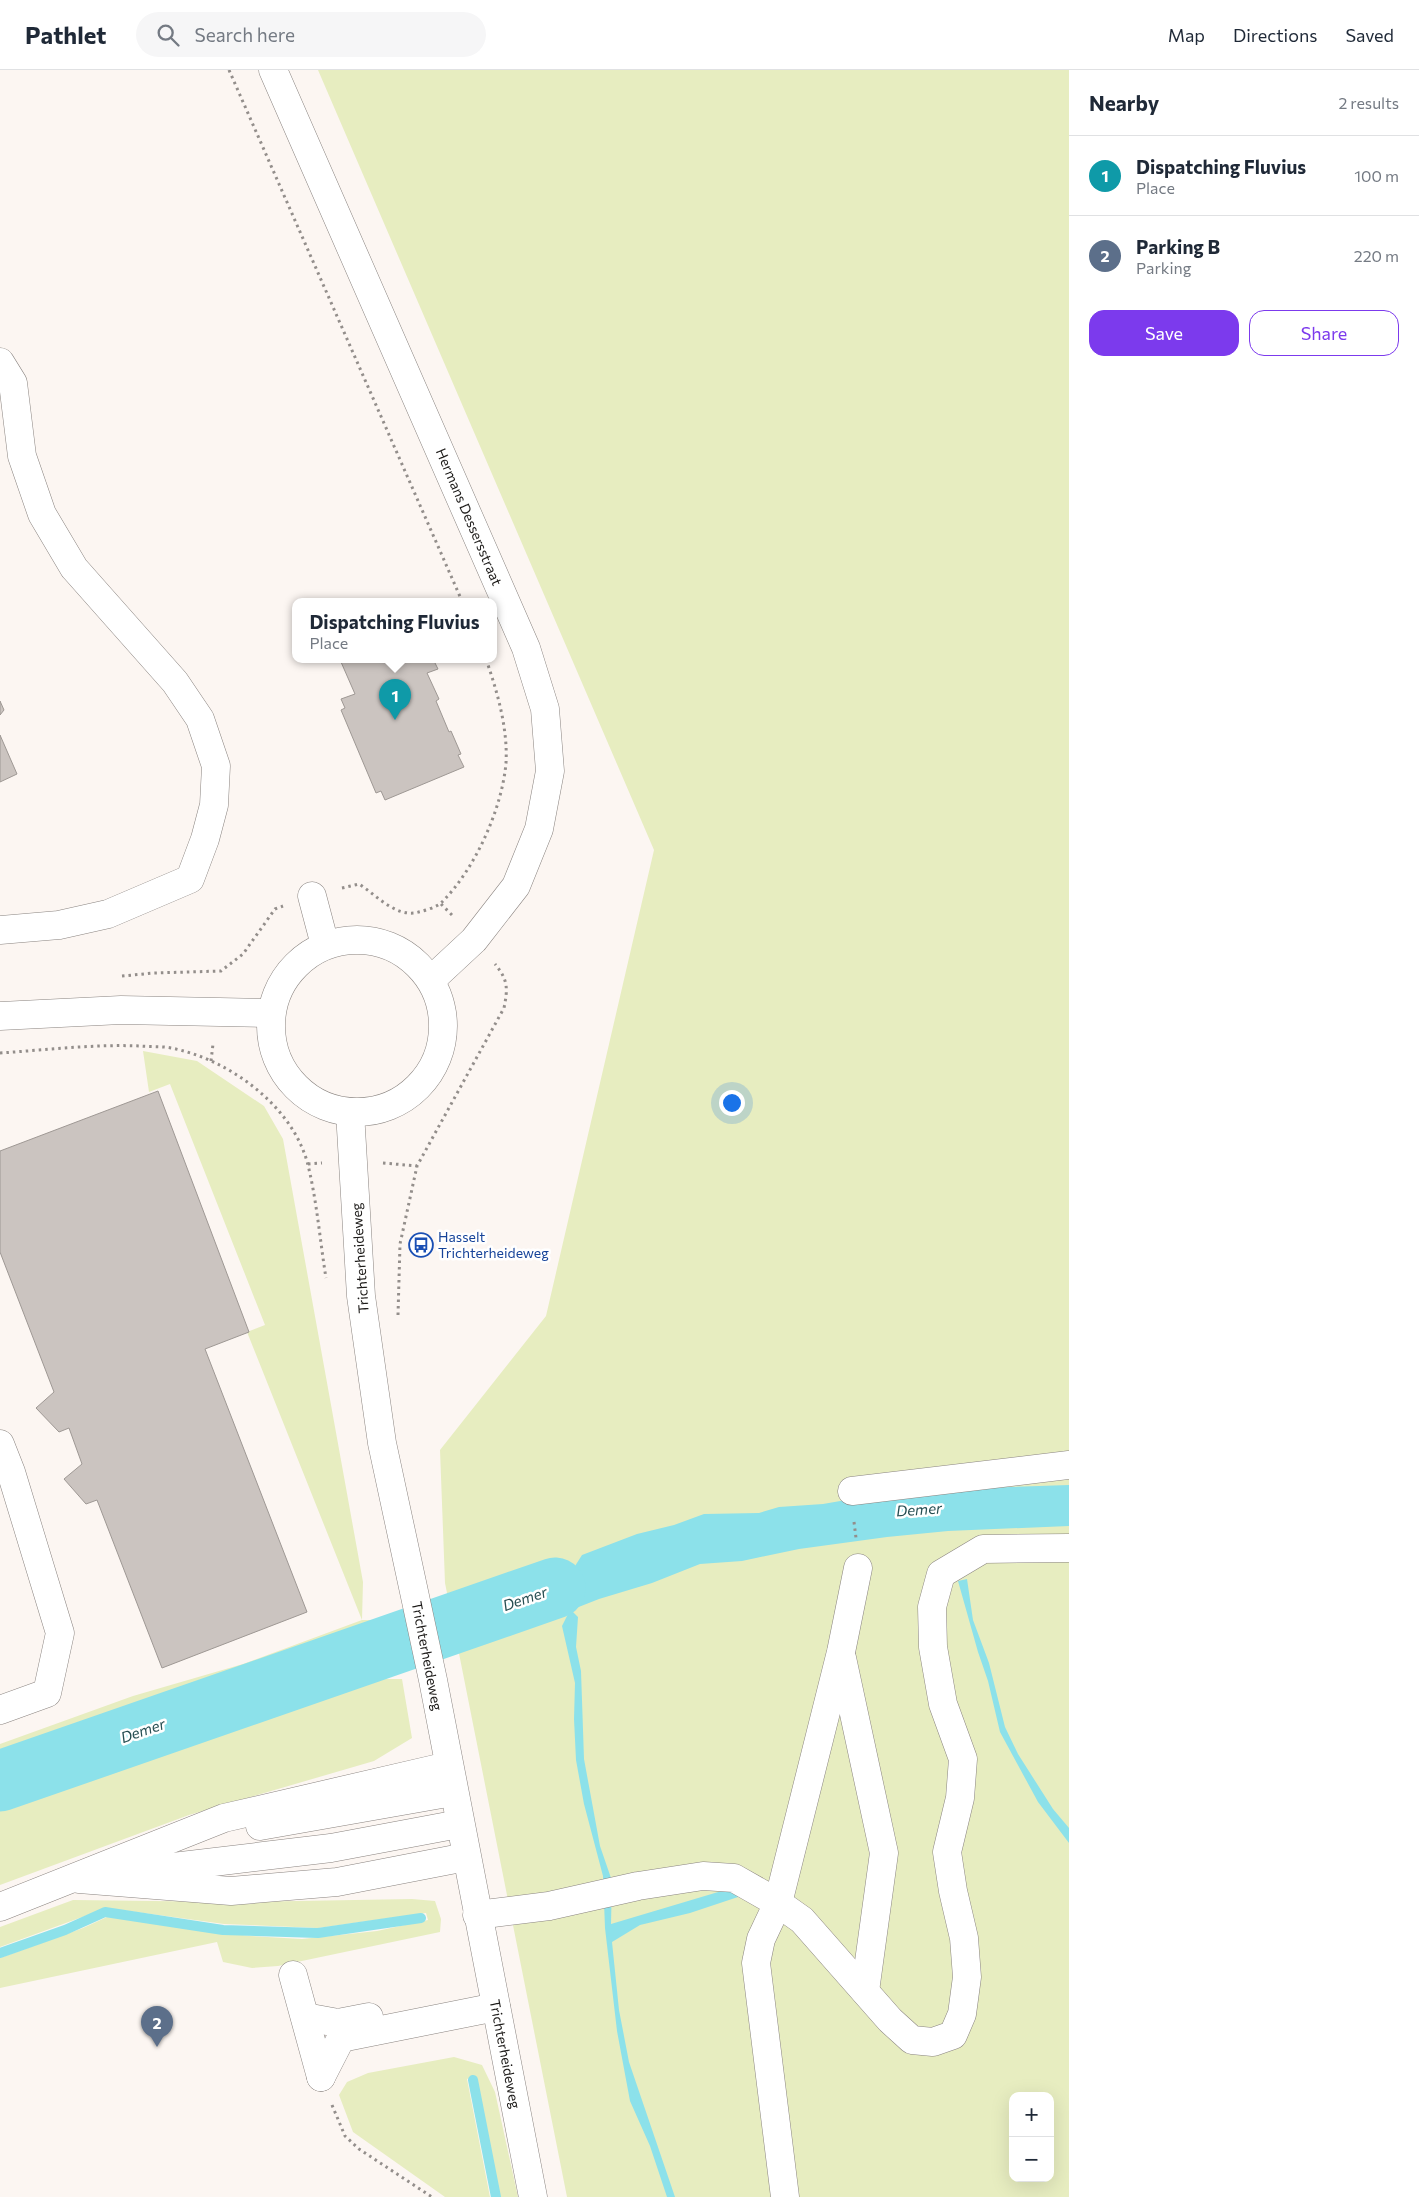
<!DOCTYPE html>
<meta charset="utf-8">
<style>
body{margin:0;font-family:Commissioner,sans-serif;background:#f6f6f7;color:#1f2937}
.controls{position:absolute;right:15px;bottom:15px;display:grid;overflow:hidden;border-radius:10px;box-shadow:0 5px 20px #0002}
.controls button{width:45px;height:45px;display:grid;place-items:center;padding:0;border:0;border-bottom:1px solid #e0e1e3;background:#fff;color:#1f2937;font:25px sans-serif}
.you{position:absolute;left:731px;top:1032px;width:18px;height:18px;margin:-12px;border:4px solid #fff;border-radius:50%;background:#1a73e8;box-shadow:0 0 0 8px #1a73e833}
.badge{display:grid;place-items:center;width:32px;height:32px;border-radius:50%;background:#7c3aed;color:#fff;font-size:16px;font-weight:700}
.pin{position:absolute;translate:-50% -41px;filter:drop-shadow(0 1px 2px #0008)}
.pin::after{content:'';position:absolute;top:26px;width:18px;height:15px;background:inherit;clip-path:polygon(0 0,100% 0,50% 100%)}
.popup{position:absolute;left:292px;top:528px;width:205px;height:65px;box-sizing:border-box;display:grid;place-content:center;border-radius:10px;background:#fff;filter:drop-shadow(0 1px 4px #0005);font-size:16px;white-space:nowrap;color:#747a83}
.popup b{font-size:19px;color:#1f2937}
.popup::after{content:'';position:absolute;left:50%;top:100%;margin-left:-10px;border:10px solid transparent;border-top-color:#fff}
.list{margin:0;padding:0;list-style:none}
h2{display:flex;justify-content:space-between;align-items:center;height:65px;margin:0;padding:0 20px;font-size:21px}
h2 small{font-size:16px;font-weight:400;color:#747a83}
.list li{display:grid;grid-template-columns:32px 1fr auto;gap:15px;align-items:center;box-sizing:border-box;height:80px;padding:0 20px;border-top:1px solid #e0e1e3}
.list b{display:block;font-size:19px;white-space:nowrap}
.list p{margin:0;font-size:16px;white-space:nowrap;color:#747a83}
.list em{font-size:16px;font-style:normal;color:#747a83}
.actions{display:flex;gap:10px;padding:15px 20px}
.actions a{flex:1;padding:11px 0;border:1px solid #7c3aed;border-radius:15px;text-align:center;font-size:18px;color:#7c3aed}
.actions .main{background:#7c3aed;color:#fff}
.icon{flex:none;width:28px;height:28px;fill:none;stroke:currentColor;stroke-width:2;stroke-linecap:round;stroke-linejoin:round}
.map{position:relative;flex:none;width:1069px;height:2127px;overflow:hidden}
header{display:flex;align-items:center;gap:30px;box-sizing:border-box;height:70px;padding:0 25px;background:#fff;border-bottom:1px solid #e0e1e3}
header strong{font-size:24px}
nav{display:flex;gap:28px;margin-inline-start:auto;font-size:18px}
.search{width:350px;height:45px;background:#f6f6f7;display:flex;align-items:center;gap:12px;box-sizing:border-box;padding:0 18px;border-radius:28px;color:#747a83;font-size:19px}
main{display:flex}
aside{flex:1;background:#fff}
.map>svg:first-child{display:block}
</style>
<header>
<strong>Pathlet</strong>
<div class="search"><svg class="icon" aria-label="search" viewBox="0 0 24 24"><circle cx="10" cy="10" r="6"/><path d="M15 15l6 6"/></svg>Search here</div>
<nav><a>Map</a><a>Directions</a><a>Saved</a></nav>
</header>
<main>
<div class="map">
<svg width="1069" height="2127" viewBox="0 0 1069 2127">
<rect width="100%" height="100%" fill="#fcf6f2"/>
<g fill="#e7edc0" fill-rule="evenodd">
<path d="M318,0H1069V2127H567L445,1513L440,1380L546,1246L654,780ZM1013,2026H1050V2108H1013Z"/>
<polygon points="143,981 197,991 264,1036 283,1069 363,1512 362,1550 390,1550 341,1580 0,1699 0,1674 133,1626 243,1594 362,1550 247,1262 265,1255 170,1014 149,1022"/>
<polygon points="350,1609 402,1609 412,1668 374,1691 189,1745 0,1815 0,1729"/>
<polygon points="412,1829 435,1831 441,1849 440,1862 278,1896 252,1898 223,1892 217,1872 0,1918 0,1888 83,1858 107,1847 250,1866 302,1869 377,1861 428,1850 426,1843 318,1858 224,1854 107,1838 0,1877 0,1857 73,1830 234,1832"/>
<polygon points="454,1987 482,1995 495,2022 518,2127 500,2127 476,2006 467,2009 490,2127 445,2127 353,2062 339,2025 347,2012 368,2003"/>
</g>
<g fill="#8ce1ea">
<polygon points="1069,1415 1069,1456 948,1461 887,1467 799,1479 742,1491 700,1494 652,1513 599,1529 571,1540 578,1547 576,1577 581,1601 584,1689 600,1776 612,1811 611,1854 745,1814 750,1826 738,1827 690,1843 640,1855 612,1872 619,1940 629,1992 675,2127 667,2127 650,2076 630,2031 617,1961 605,1858 603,1806 584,1734 576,1690 574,1649 575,1613 562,1556 570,1540 505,1565 477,1573 474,1521 498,1506 516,1511 547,1512 570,1504 582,1485 637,1464 674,1455 704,1444 759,1443 779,1437 823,1434 898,1421"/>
<polygon points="967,1509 973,1550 989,1593 1005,1657 1018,1684 1053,1739 1069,1758 1069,1773 1038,1732 1000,1662 988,1611 978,1582 958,1511"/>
</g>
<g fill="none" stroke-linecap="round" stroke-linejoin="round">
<g stroke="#8ce1ea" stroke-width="10">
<polyline points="0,1883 65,1860 105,1842 223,1860 318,1863 421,1848"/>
<polyline points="473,2010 496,2127"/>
</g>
<polyline stroke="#8ce1ea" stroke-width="61" points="0,1711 555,1518"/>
</g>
<g fill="#cbc4c0" stroke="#9e9894">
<polygon points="347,589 433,589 438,599 427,603 439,629 436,631 449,662 451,661 461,684 458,685 464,697 385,730 381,721 376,723 341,640 345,638 341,629 355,624 341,592"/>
<polygon points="0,631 4,640 0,645"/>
<polygon points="0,665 17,704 0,712"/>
<polygon points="158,1021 249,1262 205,1279 307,1542 162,1598 97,1430 86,1434 64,1409 82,1394 69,1358 59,1362 36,1338 54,1322 0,1182 0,1081"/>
</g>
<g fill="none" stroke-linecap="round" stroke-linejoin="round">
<g stroke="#8a8480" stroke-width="29">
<g id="minor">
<polyline points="273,0 526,578 545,639 550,701 539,759 516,816 474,870 431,910"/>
<polyline points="0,292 13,313 22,386 42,444 74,498 175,612 200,649 216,696 214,735 205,769 190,809 108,844 59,855 0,860"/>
<polyline points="312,826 325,875"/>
<circle cx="357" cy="956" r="86"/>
<polyline points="0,946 121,940 271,943"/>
<polyline points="350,1042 361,1226 382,1373 433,1610 533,2127"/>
<polyline points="0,1374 11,1402 60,1563 47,1623 0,1640"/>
<polyline points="852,1421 1069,1395"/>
<polyline points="842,1588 884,1783 865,1921"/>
<polyline points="260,1756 453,1722"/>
<polyline points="139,1801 331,1778 459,1754"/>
<polyline points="79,1809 231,1821 337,1812 466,1787"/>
<polyline points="0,1837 224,1748 448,1696"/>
<polyline points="477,1845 549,1836 638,1816 703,1806 734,1808 778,1833 802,1850 890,1950 912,1970 933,1972 953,1965 962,1944 967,1907 964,1868 953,1821 947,1782 960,1728 963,1689 943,1634 933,1577 932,1537 941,1504 983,1479 1069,1478"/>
<polyline points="293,1905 321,2007"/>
<polyline points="305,1947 338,1953 369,1947"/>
<polyline points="321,2007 341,1968 496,1937"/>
<polyline points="785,2127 756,1893 761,1869 778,1833 841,1582 858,1498"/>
</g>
</g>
<g stroke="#938e8b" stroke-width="3" stroke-dasharray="2.5 4" stroke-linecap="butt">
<polyline points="229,0 462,531"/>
<path d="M342,818L359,814C375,824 393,845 414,843C421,842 438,837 442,832C475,799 502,739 506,693C508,658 497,621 486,589"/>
<polyline points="441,834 453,846"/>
<polyline points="122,906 154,903 221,901 243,884 275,839 283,836"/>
<path d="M0,983C46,980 94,974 140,976C150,977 161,976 171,978C229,989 293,1036 308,1095C317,1132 320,1171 326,1208"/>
<polyline points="211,991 213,974"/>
<polyline points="383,1093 417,1096"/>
<polyline points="308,1094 322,1093"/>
<path d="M398,1245L400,1174L417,1096L504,938C508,918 508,910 495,894"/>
<polyline points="854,1452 856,1468"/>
<polyline points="332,2035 345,2066 359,2079 432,2127"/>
</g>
<use href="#minor" stroke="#fff" stroke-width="28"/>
</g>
<defs>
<g id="bus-ring" transform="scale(1.25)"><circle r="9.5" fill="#fff" stroke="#1a4fb4" stroke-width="1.5"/><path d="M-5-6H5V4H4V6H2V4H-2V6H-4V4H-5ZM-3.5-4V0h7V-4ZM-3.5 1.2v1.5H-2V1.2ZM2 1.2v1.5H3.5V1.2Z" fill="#1a4fb4"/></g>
</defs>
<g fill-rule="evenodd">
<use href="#bus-ring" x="421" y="1175"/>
</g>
<g text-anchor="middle" stroke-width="5" stroke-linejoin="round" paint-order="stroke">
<g font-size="14" fill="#1e1c1a" stroke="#fff">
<text transform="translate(469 447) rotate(67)" y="5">Hermans Dessersstraat</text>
<text transform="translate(360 1188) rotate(-94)" y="5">Trichterheideweg</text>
<text transform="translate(427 1586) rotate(79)" y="5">Trichterheideweg</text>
<text transform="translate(505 1984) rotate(79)" y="5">Trichterheideweg</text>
</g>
<g font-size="14" fill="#164399" stroke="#fff" text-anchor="start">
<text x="438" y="1172">Hasselt<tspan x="438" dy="16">Trichterheideweg</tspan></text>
</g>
<g font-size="15" font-style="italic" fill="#254d51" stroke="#fff">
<text transform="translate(919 1440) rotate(-4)" y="5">Demer</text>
<text transform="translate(525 1529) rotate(-19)" y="5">Demer</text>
<text transform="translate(143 1661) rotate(-19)" y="5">Demer</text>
</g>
</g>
</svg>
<div class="controls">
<button>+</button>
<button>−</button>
</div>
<div class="you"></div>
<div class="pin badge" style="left:395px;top:650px;background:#0f9aa8">1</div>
<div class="popup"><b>Dispatching Fluvius</b>Place</div>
<div class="pin badge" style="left:157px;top:1977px;background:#5c6f8a">2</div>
</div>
<aside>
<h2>Nearby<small>2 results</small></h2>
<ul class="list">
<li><span class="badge" style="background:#0f9aa8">1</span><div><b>Dispatching Fluvius</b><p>Place</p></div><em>100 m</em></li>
<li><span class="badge" style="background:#5c6f8a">2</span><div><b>Parking B</b><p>Parking</p></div><em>220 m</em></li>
</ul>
<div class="actions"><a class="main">Save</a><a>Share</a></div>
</aside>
</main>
